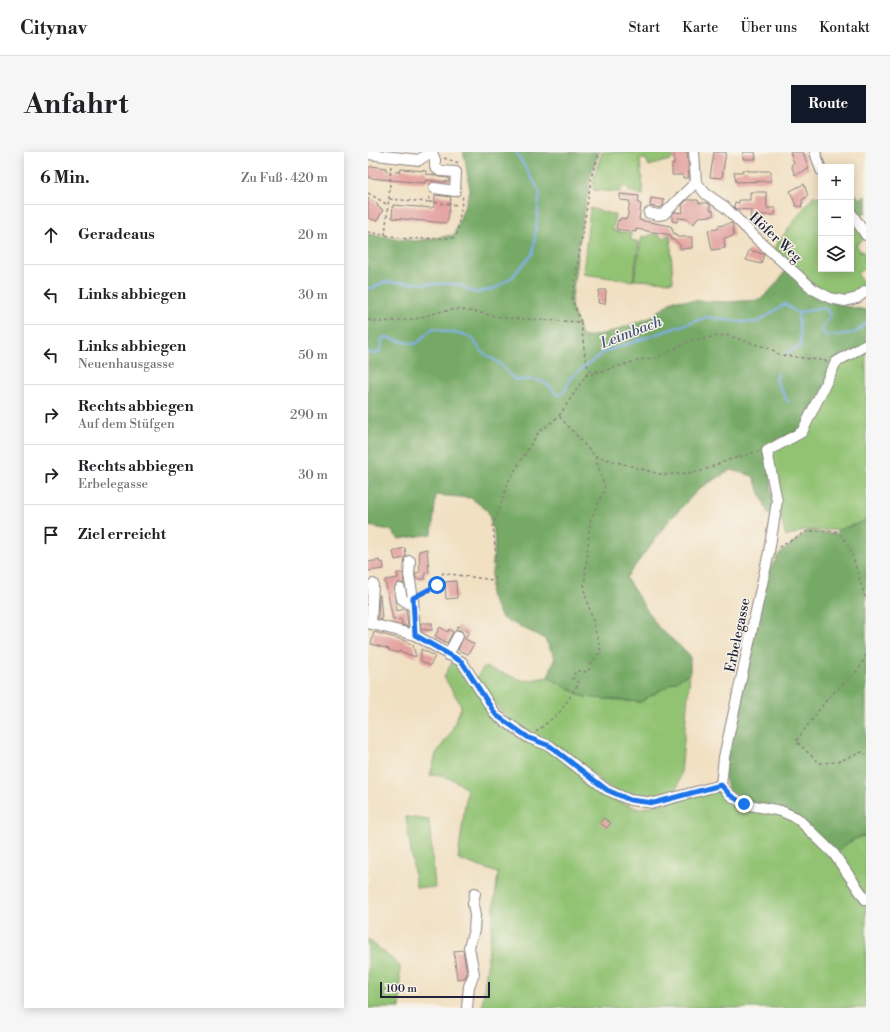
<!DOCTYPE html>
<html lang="de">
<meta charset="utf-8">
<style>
body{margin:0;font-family:"Libre Bodoni",serif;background:#f6f6f6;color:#202124}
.controls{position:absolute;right:12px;top:12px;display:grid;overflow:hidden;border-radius:0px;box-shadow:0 2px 10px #0003}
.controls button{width:36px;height:36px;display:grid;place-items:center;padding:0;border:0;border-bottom:1px solid #e0e0e0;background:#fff;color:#202124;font:20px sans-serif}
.scale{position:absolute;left:12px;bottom:10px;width:110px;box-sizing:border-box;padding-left:4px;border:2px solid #22223b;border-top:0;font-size:11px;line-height:14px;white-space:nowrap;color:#22223b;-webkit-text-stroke:3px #f7f3e8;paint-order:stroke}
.stop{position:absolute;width:12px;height:12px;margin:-9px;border:3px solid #1a73e8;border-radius:50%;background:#fff}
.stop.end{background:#1a73e8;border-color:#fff;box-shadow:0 1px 4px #0008}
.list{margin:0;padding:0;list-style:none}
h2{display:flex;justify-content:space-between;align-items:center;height:52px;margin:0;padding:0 16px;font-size:17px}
h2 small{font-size:13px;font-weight:400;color:#757577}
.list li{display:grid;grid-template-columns:26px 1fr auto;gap:12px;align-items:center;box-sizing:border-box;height:60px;padding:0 16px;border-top:1px solid #e0e0e0}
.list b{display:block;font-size:15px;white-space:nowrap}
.list p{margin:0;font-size:13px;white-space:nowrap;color:#757577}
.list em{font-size:13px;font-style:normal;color:#757577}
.icon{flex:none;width:22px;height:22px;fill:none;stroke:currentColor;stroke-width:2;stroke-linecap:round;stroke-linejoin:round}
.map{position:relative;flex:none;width:498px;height:856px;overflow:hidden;border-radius:0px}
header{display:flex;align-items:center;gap:24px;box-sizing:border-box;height:56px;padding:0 20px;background:#fff;border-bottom:1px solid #e0e0e0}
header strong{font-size:19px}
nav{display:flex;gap:22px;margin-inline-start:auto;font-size:14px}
.intro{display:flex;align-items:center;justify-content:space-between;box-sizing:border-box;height:96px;padding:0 24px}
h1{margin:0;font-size:28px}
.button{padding:10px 18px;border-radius:0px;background:#111827;color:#fff;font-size:14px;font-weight:700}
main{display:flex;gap:24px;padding:0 24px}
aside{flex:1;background:#fff;border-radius:0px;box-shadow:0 2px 10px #0003}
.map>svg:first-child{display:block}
</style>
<header>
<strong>Citynav</strong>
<nav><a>Start</a><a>Karte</a><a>Über uns</a><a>Kontakt</a></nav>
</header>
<div class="intro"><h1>Anfahrt</h1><a class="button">Route</a></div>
<main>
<aside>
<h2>6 Min.<small>Zu Fuß · 420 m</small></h2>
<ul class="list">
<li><svg class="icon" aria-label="ahead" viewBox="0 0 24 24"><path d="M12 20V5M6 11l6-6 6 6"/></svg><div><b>Geradeaus</b></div><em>20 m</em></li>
<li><svg class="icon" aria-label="left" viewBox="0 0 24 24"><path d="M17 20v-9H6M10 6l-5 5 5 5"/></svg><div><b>Links abbiegen</b></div><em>30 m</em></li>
<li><svg class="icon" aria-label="left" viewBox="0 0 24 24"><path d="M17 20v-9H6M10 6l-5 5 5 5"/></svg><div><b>Links abbiegen</b><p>Neuenhausgasse</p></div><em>50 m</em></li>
<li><svg class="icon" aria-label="right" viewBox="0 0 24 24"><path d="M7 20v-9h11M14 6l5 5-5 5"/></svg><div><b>Rechts abbiegen</b><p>Auf dem Stüfgen</p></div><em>290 m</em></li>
<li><svg class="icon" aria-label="right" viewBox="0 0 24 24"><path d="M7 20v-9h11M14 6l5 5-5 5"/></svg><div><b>Rechts abbiegen</b><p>Erbelegasse</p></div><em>30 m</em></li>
<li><svg class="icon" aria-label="arrive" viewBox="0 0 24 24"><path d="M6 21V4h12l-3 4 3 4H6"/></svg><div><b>Ziel erreicht</b></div></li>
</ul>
</aside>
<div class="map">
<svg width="498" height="856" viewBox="0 0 498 856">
<rect width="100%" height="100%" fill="#f7f3e8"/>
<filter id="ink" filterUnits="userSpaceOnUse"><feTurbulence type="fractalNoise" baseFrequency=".025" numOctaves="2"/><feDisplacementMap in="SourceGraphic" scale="8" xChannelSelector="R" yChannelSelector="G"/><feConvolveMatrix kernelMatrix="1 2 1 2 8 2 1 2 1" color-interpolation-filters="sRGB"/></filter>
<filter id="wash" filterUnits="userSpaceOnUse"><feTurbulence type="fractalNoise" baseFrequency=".012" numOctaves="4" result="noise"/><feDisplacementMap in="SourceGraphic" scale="16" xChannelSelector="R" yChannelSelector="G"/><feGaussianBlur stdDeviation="0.9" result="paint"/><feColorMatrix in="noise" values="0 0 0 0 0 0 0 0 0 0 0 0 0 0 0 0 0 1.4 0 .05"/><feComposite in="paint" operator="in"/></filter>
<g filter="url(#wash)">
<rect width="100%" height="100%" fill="#f1e0c2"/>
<g fill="#92c373" stroke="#5a7257">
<path d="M234,0H302V3L305,4V7L281,14L278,7H272C272,19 276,31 275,43L260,39L261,36L255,34L252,40L225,38L226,24Z"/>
<path d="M453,43V117H483V67L496,87L488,93L493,100L495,99L498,104L496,107L498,111V116L489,121L498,135C494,138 490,142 485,144C461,153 421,112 405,97L445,44L451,45Z"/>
<polygon points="222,56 247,63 245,79 263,81 263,88 271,90 265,129 215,122"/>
<polygon points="302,81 305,130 266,128 274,84 279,85 283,82 291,83 296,86"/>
<polygon points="498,198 498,366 494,370 470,378 437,378 418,385 411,357 404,307 407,297 472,214"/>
<path d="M84,510H88L125,563L146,582L186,602L242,646L270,657L348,639L376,652L428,667L464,703L498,753V856H114L130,721L90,707L99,638C88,627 78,624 62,623L68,602L82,582L93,556V553L76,525Z"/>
<polygon points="116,515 157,529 180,525 216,545 272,550 322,521 313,621 308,641 283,646 255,643 237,632 196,598 143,570 118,542 108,526"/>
<polygon points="38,665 61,668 67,736 48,735"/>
<polygon points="494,684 498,685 498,745 468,700 481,690"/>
<polygon points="0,787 32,814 32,856 0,856"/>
</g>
<g fill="#75a965" stroke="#4c6650">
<polygon points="95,0 231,0 223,22 212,82 203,154 214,184 220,185 243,180 281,166 306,148 358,150 392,148 408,132 418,118 449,143 476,154 498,158 498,198 472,214 447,246 437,275 408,288 401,308 406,362 401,363 385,324 363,318 332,336 299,371 258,426 290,475 322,503 322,521 272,550 216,545 180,525 187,505 176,486 134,466 122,443 127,387 120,359 103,346 68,343 64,382 31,387 22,378 0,374 0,82 47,89 86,83 102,39 97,7"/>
<polygon points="483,37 492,47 498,44 498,60 492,64 483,53"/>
<polygon points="498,366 498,685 494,684 481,690 467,701 429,666 377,650 361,640 356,622 399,422 411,402 440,379 468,382 470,378 494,370"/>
</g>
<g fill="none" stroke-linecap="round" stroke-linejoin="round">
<g stroke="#80afeb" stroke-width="2">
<polyline points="0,136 5,136 16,130 64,132 90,132 107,141 126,137 144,125 165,101 172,40 148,0"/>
<path d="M0,200L8,202L13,197L14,187L18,185L32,189L48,192L65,176L79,180L94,182L104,186L115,201L131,211L147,228C168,228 175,224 189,243L196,241L202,226L236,200L339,165L372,170H390L417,152L430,161L455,155L463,162L453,178L458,184L487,181L498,171"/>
<polyline points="417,201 433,194 430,161"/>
<polyline points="410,221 408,228 420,250"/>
</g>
</g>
<g id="blocks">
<g fill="#e3a09f">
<polygon points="306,0 319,0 321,26 315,26 315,23 304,23 304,12 306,12"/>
<polygon points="346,0 358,0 354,26 342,25"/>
<polygon points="375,0 387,0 388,7 375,7"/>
<polygon points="422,0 435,0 441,17 427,23 423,13 426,11"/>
<polygon points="3,14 18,16 18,19 31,20 33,17 58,19 58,22 66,23 72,25 81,26 81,30 58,28 57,31 1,26 0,17"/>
<polygon points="374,18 380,18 380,19 403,19 403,29 368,30 366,20 374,20"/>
<polygon points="436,32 440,44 434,48 435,51 433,52 434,55 428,54 422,39"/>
<polygon points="382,40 398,40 399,56 407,56 407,63 390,63 389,71 382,70 383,58 368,57 366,55 367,50 371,51 371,48 382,48"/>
<polygon points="252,42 271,44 270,51 273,52 271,68 303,74 306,82 308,81 309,85 324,85 324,96 312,97 312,93 306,88 304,88 303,83 268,77 268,80 248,77 250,68 252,69 252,66 259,67 262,49 252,48"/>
<polygon points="67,43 83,45 80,67 78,71 24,66 25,53 64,56 66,55"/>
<polygon points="0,46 8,51 10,53 9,54 15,58 9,69 0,66"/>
<polygon points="283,46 296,48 295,54 292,56 282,54"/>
<polygon points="319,48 330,48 331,51 339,51 342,52 342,58 345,58 345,64 330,65 326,72 319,67 310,66 309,70 304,69 304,63 307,60 315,61 314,53"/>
<polygon points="364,71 366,84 356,86 357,96 344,98 340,78 350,77 350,74"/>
<polygon points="381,98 396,102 393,112 378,108"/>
<polygon points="231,138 238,138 237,152 230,151"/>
<polygon points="37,396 38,404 36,406 27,408 25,400 28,399 28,398"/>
<polygon points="59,397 61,420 57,421 57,427 48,427 48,421 52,420 51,399"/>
<polygon points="11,408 12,411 15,410 16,417 0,419 0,410"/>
<polygon points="29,421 35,421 36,432 30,431 26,435 28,459 38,457 40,475 34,473 33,467 25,468 17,428 30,426"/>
<polygon points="88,429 89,446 78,447 77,430"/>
<polygon points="11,443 12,443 14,468 10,467"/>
<rect x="53" y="471" width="11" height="7"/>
<polygon points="90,474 101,480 97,487 106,492 100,502 90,498 96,484 93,478 88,478"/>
<polygon points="72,475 80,480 81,477 85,480 79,491 67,484"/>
<polygon points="6,480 35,488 45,493 48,505 31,499 31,501 20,498 21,497 3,492"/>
<polygon points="53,497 67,504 62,514 53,509"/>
<polygon points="235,666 243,671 239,676 232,671"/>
<polygon points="95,798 99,821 97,826 89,827 86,799"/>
</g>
</g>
</g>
<g filter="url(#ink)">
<use href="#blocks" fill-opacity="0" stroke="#8a817e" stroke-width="1"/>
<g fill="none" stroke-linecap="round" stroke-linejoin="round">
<g stroke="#8a817e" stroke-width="12">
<g id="minor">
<polyline points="64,0 67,8 67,15 72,19 88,20 87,39 66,36"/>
<polyline points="326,0 328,30 338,42 357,55 388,86 445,137 462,146 477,149 489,146 498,139"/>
<polyline points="447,0 453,18"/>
<polyline points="0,2 51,8 63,0"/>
<polyline points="281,61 290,63 296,62 328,30"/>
<polyline points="483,61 498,83"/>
<polyline points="498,193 468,210 434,280 399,299 409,349 401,400 356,605 353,633 362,643 376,652 413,659 429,666 466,702 498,748"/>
<polyline points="42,409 41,423 45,446 47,483"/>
<polyline points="32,437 34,447 45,454"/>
<polyline points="0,471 47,483 94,510 128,563 161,586 182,594 239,638 262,648 286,651 353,633"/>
<polyline points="3,472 5,432"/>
<polyline points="80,503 90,484"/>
<polyline points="99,856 101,834 106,822 101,795 106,778 107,764 105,752 107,741"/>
</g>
</g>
<g stroke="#8a817e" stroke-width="1.5" stroke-dasharray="3 3" stroke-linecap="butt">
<polyline points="76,6 91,11"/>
<polyline points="0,41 20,53 21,47 61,50 61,42"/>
<polyline points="21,47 23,13"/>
<polyline points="61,50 90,53"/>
<polyline points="0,80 39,87 85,86 89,82 95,43"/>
<polyline points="17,83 20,53"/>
<polyline points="0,168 13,170 47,167 71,160 91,157 138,166 213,170 217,205 221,219"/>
<polyline points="213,170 204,147 224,22 232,0"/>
<polyline points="217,224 233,219"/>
<polyline points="227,304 295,323 331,320 360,308 384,301 391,300"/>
<polyline points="411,395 440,379 468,379 474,384 482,396 498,448"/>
<polyline points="53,442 69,433 75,421 125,428 130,424 125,374 141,328 170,281 191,264 221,219 234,219 275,207 290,206 321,189 358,183 403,197 412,203 460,209"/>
<polyline points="498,503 491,517 460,546 428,589 451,611 469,610 494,600 498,602"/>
<polyline points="168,580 191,561 211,531 204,526 208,519 220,520 224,510 233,499 216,437 222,369 237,337 227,304 191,264"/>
</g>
<use href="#minor" stroke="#fff" stroke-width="10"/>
</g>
</g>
<g fill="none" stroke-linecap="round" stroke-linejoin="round" filter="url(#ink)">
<polyline stroke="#1a73e8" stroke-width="5" points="69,433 45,446 47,483 94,510 128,563 161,586 182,594 239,638 262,648 286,651 353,633 362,643 376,652"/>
</g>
<g text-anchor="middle" stroke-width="3" stroke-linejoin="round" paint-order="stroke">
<g font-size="14" fill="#22223b" stroke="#f7f3e8">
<text transform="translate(408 85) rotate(43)" y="5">Höfer Weg</text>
<text transform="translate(369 483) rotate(-78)" y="5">Erbelegasse</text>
</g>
<g font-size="15" font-style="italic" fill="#435379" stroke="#f7f3e8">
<text transform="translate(263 180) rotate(-21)" y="5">Leimbach</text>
</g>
</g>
</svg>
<div class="controls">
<button>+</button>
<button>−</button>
<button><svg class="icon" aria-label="layers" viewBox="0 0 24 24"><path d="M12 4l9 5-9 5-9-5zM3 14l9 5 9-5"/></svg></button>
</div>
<div class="scale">100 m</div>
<div class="stop" style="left:69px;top:433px"></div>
<div class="stop end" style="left:376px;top:652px"></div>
</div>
</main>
